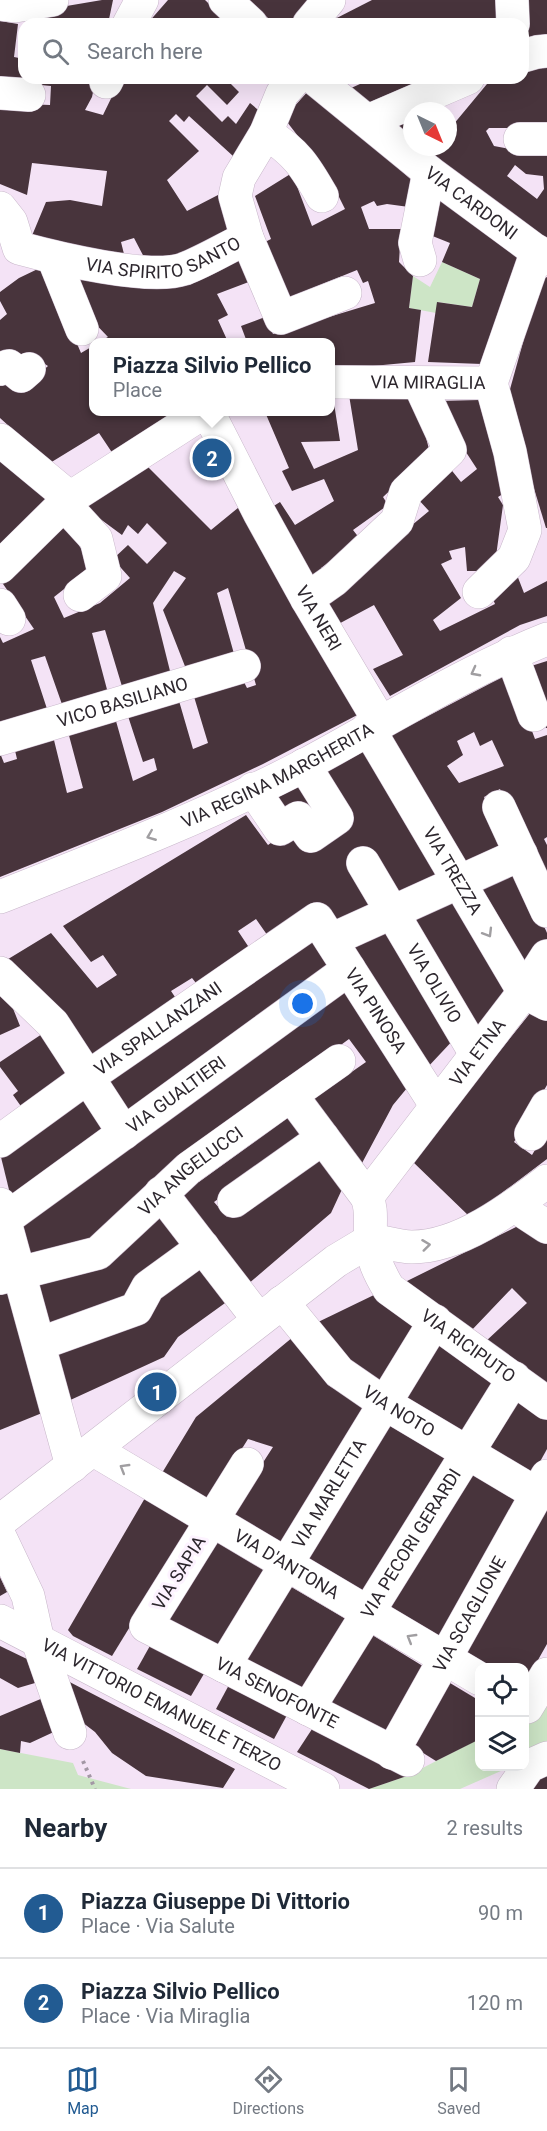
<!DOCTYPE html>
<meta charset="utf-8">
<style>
body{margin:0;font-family:Roboto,sans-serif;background:#f6f6f7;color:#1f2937}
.controls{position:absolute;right:18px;bottom:18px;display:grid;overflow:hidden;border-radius:12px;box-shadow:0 6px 24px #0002}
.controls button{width:54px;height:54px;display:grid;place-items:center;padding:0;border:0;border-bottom:2px solid #e0e1e3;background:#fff;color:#1f2937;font:30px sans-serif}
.compass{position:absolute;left:403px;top:102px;width:54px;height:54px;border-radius:50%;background:#fff;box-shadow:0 6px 24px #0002;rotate:137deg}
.you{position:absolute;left:303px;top:1004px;width:21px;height:21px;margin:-15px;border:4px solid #fff;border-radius:50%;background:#1a73e8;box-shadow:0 0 0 9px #1a73e833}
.badge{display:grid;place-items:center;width:39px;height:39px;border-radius:50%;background:#225b92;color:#fff;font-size:20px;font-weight:700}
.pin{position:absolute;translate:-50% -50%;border:3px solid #fff;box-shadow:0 2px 6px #0006}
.popup{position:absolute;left:89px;top:338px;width:246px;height:78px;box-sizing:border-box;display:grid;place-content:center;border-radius:12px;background:#fff;filter:drop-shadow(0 2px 4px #0005);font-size:20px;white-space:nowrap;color:#747a83}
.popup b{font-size:22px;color:#1f2937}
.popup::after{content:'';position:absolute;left:50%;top:100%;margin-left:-12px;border:12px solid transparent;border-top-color:#fff}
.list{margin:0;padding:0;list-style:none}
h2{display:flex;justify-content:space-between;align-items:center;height:78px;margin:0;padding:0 24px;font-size:26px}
h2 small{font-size:20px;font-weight:400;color:#747a83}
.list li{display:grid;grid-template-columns:39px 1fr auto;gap:18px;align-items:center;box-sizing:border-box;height:90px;padding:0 24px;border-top:2px solid #e0e1e3}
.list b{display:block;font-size:22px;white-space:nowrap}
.list p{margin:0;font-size:20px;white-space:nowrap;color:#747a83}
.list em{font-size:20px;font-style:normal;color:#747a83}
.icon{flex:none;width:33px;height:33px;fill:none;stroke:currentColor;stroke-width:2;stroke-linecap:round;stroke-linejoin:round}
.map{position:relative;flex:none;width:547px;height:1789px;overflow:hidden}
.search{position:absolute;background:#fff;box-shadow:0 6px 24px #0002;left:18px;right:18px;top:18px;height:66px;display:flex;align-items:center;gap:15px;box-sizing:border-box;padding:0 21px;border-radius:18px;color:#747a83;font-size:22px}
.sheet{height:258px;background:#fff}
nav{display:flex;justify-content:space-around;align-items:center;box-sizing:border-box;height:84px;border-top:2px solid #e0e1e3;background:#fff;font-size:16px;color:#747a83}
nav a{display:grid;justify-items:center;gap:3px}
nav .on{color:#225b92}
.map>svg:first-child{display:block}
</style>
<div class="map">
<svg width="547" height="1789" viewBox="0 0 547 1789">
<rect width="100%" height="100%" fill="#f4e3f6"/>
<g fill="#cde5c6">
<polygon points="442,262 480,279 472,307 438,302 436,313 409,308 413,276 430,287"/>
<polygon points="547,1707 547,1750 525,1760 525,1716"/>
<polygon points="479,1739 480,1766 510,1767 460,1789 369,1789 407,1776"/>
<polygon points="0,1749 73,1763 78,1775 131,1789 0,1789"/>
</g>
<g fill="#48343c" fill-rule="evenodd">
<polygon points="102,0 113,0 108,24 42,24 43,10"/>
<polygon points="168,0 205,0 230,24 147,24"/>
<polygon points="247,0 311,0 295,24 275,24"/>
<polygon points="372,0 500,0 501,24 325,24"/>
<polygon points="525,0 547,0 547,36 527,37"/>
<polygon points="0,21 18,24 14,57 24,59 24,78 96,78 92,97 85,110 103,115 121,78 225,78 239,92 227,105 207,85 196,96 222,122 228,116 236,124 250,103 263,114 233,156 189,116 184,122 176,114 169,121 199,151 167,180 187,211 218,195 233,236 184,259 146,261 134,238 121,242 126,262 31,238 46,202 70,200 102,206 107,171 32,163 27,195 0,184 0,103 50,105 51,86 0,81"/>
<path d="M547,66V128H489L486,131L494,146L530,153H547V241L422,147H448V131L487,84L504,78H523V71ZM515,165L526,174L543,176L544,189L537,199L507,176Z"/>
<polygon points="373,78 446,78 375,108 349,89"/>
<polygon points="309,90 414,182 409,207 387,204 377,206 374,201 361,207 369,229 401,229 399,262 413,276 409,308 421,310 415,362 330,370 330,342 247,342 241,326 265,317 273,334 375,303 368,281 363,283 357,270 283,300 261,244 271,239 255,196 292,173 312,226 345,209 328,175 284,118"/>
<polygon points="412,111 412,139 391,122"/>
<polygon points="434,196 521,258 482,364 428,362 437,302 472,307 480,279 442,262 450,243 425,233"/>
<polygon points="242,254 254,280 217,294 228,315 218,320 228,342 98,342 108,337 86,314 71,271"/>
<polygon points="44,266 81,353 93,346 94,412 175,412 115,457 99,433 50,463 0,418 0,377 38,375 48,366 32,356 22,364 15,350 0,360 0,320 7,314 0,301 0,292 19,278"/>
<polygon points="547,277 547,528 546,528 507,400 540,281"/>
<polygon points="332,391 340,441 301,442 314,469 358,450 349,395 416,399 430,453 383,497 388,505 353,530 360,539 321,568 326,579 308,589 266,511 280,502 295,525 334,501 324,479 292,491 282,471 289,468 265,412 330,412"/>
<polygon points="480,400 506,492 498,497 503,505 494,571 467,571 465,547 449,551 452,559 441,564 461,598 433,620 440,631 495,604 491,594 517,575 524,593 547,581 547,616 520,625 390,696 373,669 403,655 374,605 331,628 317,604 429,511 417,498 449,467 461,482 477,469 445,420 437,401"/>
<polygon points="0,460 48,498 0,549"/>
<polygon points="143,462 211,530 244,503 365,711 263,764 162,812 0,877 0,753 4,763 17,759 13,742 52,732 67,793 83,788 67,728 114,714 133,781 157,770 154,758 143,762 126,710 177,694 193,749 208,743 192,690 240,674 247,688 256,685 228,588 217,593 236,661 188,674 163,610 186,578 174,571 153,603 172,679 124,693 105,630 92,633 109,697 64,710 45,656 31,660 49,715 0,729 0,637 3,643 34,629 1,581 67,525 92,567 54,597 64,618 100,603 130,578 113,559 128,545 147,564 167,543 147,523 138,534 128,525 122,535 84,507"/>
<polygon points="547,661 547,728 546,728 528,667"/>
<path d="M510,673L535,739L547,735V837L544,839L547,845V893L500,789L484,797L510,849L465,869L388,737ZM474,732L480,746L492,740L504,766L459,783L447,766L463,755L457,741Z"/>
<polygon points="366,748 442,879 337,928 320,903 270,939 256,919 238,931 252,952 200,988 192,978 171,991 179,1003 92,1065 0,964 51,933 97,988 117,975 103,955 91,962 63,926 246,815 268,845 282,835 310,846 320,773"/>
<polygon points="306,779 328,817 288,815 276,797"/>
<polygon points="518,868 547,933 547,940 525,972 472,888"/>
<polygon points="455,896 512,995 478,1037 406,917"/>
<polygon points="386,926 456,1037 426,1069 344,944"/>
<polygon points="315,930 337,968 126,1121 101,1081"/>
<polygon points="348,987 412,1082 393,1105 361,1165 310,1101 366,1062 349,1039 160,1178 104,1234 24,1263 14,1227"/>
<polygon points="0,989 12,1006 20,1026 0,1035"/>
<polygon points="535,1007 547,1014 547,1085 514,1142 532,1155 547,1130 547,1159 470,1217 412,1161"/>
<polygon points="45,1032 75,1076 25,1112 13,1095 18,1091 0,1067 0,1062"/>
<polygon points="85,1092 112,1131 12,1202 0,1153"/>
<polygon points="290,1116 305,1136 214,1202 227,1217 319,1153 344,1185 331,1213 247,1285 176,1193 193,1176 199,1182"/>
<polygon points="161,1207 190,1245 134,1299 42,1333 28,1281"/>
<polygon points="520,1225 547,1243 547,1387 485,1342 527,1303 512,1288 470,1332 403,1283"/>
<polygon points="202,1260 232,1298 178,1337 164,1357 66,1402 48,1351 152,1296"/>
<polygon points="11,1282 47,1411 0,1430 0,1285"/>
<polygon points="376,1294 420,1327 382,1387 350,1363 314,1324"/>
<polygon points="293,1337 328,1385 369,1410 283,1545 230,1514 273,1447 248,1439 209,1501 162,1473 196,1417"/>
<polygon points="438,1340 500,1384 461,1436 401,1400"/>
<polygon points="512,1397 547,1420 547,1449 531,1478 482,1450"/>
<polygon points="389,1421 449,1454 363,1595 305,1559"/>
<polygon points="470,1469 521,1497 441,1641 385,1607"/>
<polygon points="145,1498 191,1527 112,1656 73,1636 68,1630"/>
<polygon points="547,1505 547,1644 525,1683 524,1668 484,1668 464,1656"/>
<polygon points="215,1541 267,1572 218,1649 165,1622"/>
<polygon points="0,1577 7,1592 0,1596"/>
<polygon points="288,1585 346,1619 302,1692 244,1662"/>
<polygon points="369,1633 426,1668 387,1735 326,1704"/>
<polygon points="151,1644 205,1672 191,1696 137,1669"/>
<polygon points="0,1646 29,1660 35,1683 18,1688 0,1678"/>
<polygon points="60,1677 170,1734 235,1769 223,1788 146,1776 112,1753 95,1732 78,1719"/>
<polygon points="230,1683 287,1715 274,1739 216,1709"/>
<polygon points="450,1683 480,1701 480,1739 436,1761 412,1746"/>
<polygon points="43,1698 58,1730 30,1743 21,1741 20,1753 0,1749 0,1716"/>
<polygon points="314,1726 378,1759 407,1776 369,1789 297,1752"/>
<polygon points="547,1767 547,1789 530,1789"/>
</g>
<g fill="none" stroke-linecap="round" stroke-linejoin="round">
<g stroke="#c8b7ca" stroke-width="34">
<g id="minor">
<polyline points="225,0 251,24"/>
<polyline points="512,0 513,24"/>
<polyline points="0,4 15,6 52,0"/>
<polyline points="129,24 142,0"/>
<polyline points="309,24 329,0"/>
<polyline points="523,56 537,52 547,51"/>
<path id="s1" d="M314,78L429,172L547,259"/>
<polyline points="106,82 108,78"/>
<polyline points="0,93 29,95"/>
<polyline points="368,121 468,78"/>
<path d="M266,133C296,152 305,166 322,196"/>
<polyline points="520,139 547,139"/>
<path id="s2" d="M0,208L11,222L19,248C56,258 149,281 184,269C205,261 226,248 247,238L235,196L239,178L266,133L282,94L296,78"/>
<polyline points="247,238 281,318 345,293"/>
<polyline points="53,257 82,329"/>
<polyline points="420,260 415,243 429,172"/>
<polyline points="0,369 9,366 21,376 29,369"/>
<path id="s3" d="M330,382L491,383L537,251"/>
<path id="s4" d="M208,412L260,514L307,599L380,722"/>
<polyline points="0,440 70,498"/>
<polyline points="64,504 96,539 105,576 80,595"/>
<polyline points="0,567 70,498 204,412"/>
<polyline points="479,592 514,558 525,530 510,452 491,383"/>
<polyline points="307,599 334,580 397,521 406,492 450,450 419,383"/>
<polyline points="0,605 9,619"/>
<polyline points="511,653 534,715"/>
<path id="s5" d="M368,728L524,992L547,1004"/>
<path id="s6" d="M0,739L244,666"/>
<polyline points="253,789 280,829 298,818 311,836 337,818 304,765"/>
<polyline points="499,807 547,911"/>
<path id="s7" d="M363,863L476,1054"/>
<path id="s8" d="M0,897C103,856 207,816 305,765C385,722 462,673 547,639"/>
<polyline points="331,940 521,854"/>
<polyline points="0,973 53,1024 124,1133"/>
<polyline points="291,1095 339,1061"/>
<polyline points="531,1134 547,1106"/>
<path id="s9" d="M0,1141L88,1077L317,919L436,1105"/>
<polyline points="161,1193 259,1320"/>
<path id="s10" d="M367,1197L524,992L547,956"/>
<polyline points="234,1201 323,1138"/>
<polyline points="0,1204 72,1466"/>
<polyline points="515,1206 547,1227"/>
<path id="s11" d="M4,1220L349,969"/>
<path id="s12" d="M0,1278L98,1253L189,1168L291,1095L367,1197C373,1211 369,1224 371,1239C372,1258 379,1273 389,1289L547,1403"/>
<path id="s13" d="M282,1302L339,1372L384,1403L537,1494"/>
<polyline points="39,1344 136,1309 148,1287 203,1247"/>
<path id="s14" d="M94,1450L480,1679"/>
<path id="s15" d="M247,1464L146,1626L408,1760"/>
<path d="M0,1521L336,1261L371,1240C384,1242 399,1247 412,1247C460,1247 510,1209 547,1181"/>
<polyline points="0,1537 28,1596 38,1641 70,1733"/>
<path id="s16" d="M0,1621L323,1789"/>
<path id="s17" d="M224,1666L435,1321"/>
<polyline points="524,1705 527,1707 547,1674"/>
<path id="s18" d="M308,1709L514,1378"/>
<path id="s19" d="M392,1753L547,1476"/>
<polyline points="513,1789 529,1766 547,1758"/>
</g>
</g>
<polyline stroke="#a397a5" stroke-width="4" stroke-dasharray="3 4.5" stroke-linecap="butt" points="83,1761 95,1789"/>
<use href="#minor" stroke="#fff" stroke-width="33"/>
</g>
<defs><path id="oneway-chevron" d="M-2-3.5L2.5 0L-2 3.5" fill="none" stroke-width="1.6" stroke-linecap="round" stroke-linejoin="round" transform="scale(1.5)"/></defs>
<g stroke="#a09ea1">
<use href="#oneway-chevron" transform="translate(475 672) rotate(152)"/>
<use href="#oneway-chevron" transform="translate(151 836) rotate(158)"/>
<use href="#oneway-chevron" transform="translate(488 933) rotate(59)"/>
<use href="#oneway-chevron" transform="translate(426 1245) rotate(-7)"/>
<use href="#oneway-chevron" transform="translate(124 1468) rotate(-149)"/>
<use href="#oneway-chevron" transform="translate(411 1638) rotate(-149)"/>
</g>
<g text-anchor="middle" stroke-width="6" stroke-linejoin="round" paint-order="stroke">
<g font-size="18" fill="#2d272e" stroke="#fdf3ff">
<text dy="6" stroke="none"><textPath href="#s1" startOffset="201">VIA CARDONI</textPath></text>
<text dy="6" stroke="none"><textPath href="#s2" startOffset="194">VIA SPIRITO SANTO</textPath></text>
<text dy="6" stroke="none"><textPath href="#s3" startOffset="98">VIA MIRAGLIA</textPath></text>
<text dy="6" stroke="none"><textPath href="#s4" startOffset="234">VIA NERI</textPath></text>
<text dy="6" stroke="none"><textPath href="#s6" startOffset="128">VICO BASILIANO</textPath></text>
<text dy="6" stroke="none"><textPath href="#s8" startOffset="303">VIA REGINA MARGHERITA</textPath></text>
<text dy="6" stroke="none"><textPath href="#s5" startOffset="166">VIA TREZZA</textPath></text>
<text dy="6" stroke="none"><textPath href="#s7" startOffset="140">VIA OLIVIO</textPath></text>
<text dy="6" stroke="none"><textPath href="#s9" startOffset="496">VIA PINOSA</textPath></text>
<text dy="6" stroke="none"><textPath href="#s9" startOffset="194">VIA SPALLANZANI</textPath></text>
<text dy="6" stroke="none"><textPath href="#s10" startOffset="182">VIA ETNA</textPath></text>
<text dy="6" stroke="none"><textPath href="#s11" startOffset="213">VIA GUALTIERI</textPath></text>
<text dy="6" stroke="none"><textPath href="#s12" startOffset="225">VIA ANGELUCCI</textPath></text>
<text dy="6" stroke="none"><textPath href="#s12" startOffset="672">VIA RICIPUTO</textPath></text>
<text dy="6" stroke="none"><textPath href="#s13" startOffset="162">VIA NOTO</textPath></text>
<text dy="6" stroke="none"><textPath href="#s17" startOffset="202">VIA MARLETTA</textPath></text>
<text dy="6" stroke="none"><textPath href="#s18" startOffset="195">VIA PECORI GERARDI</textPath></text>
<text dy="6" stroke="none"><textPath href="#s14" startOffset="224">VIA D'ANTONA</textPath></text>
<text transform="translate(179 1573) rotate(-58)" y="6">VIA SAPIA</text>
<text dy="6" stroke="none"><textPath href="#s19" startOffset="159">VIA SCAGLIONE</textPath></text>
<text dy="6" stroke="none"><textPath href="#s15" startOffset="338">VIA SENOFONTE</textPath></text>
<text dy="6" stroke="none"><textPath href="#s16" startOffset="182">VIA VITTORIO EMANUELE TERZO</textPath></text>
</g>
</g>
</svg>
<div class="controls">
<button><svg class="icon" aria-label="locate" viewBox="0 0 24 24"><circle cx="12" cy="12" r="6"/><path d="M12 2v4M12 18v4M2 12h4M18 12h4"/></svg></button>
<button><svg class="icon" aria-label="layers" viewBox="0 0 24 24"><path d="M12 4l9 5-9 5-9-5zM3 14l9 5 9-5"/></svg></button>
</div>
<svg class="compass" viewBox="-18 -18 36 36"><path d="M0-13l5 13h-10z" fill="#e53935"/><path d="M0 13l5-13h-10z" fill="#747a83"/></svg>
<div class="you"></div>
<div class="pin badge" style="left:157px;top:1392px">1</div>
<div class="pin badge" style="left:212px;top:458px">2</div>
<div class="popup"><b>Piazza Silvio Pellico</b>Place</div>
<div class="search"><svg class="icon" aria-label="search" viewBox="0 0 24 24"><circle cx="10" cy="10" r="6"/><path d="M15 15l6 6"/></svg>Search here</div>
</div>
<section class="sheet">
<h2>Nearby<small>2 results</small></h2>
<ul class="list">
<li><span class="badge">1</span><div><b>Piazza Giuseppe Di Vittorio</b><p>Place · Via Salute</p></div><em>90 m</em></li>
<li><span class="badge">2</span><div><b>Piazza Silvio Pellico</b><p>Place · Via Miraglia</p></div><em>120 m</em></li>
</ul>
</section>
<nav>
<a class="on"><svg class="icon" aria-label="map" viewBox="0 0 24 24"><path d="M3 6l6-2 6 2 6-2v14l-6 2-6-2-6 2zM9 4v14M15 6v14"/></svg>Map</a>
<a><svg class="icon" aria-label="directions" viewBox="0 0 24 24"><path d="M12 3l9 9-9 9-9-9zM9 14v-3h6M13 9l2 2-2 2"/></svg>Directions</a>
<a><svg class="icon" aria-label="saved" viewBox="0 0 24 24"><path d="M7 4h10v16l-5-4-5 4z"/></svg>Saved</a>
</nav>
